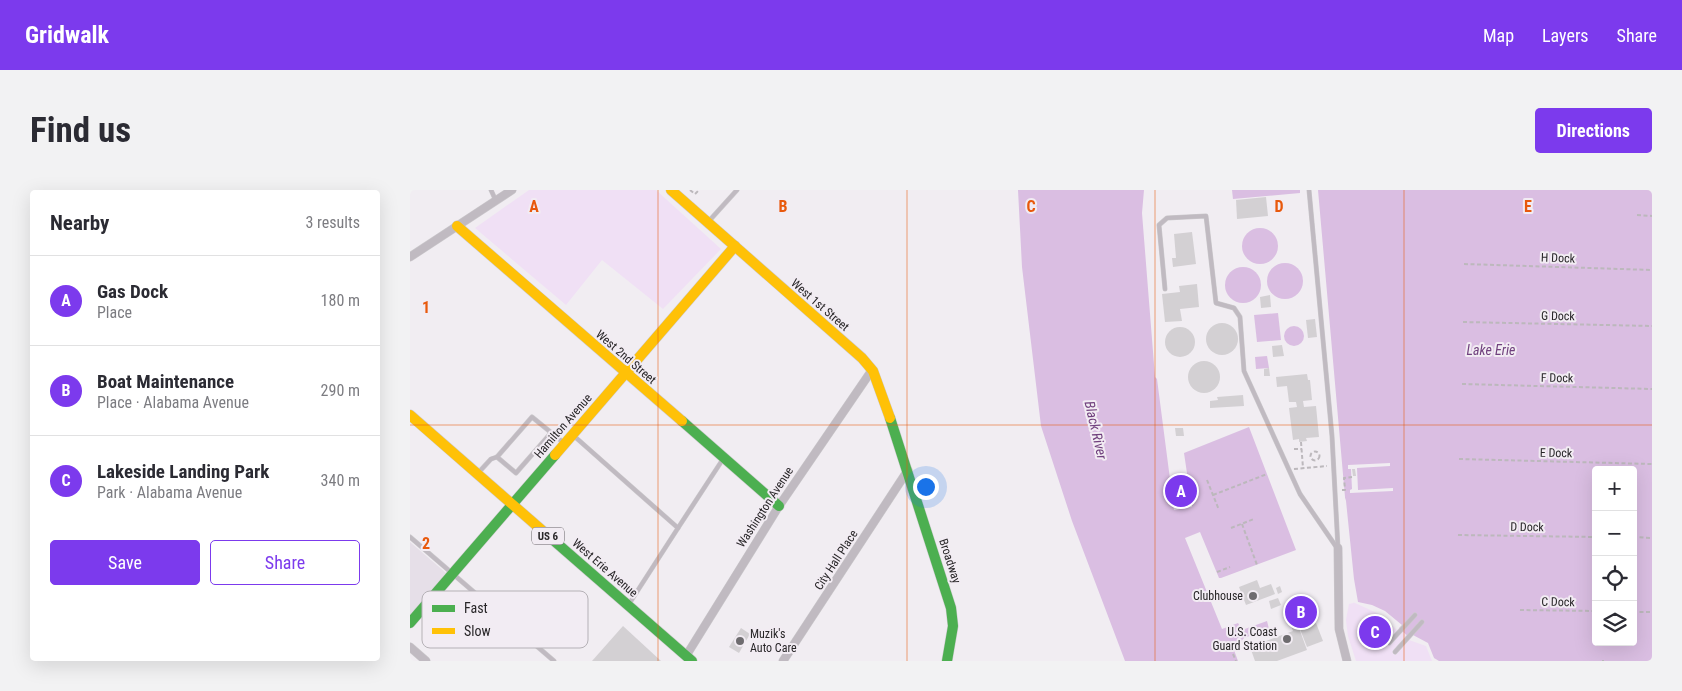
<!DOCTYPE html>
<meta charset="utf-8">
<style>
body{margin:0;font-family:"Roboto Condensed",sans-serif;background:#f2f2f3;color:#2b2b33}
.controls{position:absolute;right:15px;bottom:15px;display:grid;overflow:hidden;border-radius:5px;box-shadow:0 5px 20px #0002}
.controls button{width:45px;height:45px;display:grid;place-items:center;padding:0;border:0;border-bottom:1px solid #e1e1e2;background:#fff;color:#2b2b33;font:25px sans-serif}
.you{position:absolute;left:515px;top:296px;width:18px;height:18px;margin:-12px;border:4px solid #fff;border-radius:50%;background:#1a73e8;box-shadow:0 0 0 8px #1a73e833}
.badge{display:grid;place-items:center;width:32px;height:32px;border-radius:50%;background:#7c3aed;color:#fff;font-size:16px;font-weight:700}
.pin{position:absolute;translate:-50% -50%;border:2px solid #fff;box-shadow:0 1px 5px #0006}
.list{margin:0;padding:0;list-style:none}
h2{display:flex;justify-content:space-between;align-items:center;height:65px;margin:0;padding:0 20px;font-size:21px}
h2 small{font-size:16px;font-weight:400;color:#7c7c81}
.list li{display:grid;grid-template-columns:32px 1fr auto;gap:15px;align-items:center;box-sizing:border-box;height:90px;padding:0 20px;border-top:1px solid #e1e1e2}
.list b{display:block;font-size:19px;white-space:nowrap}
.list p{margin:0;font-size:16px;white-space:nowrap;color:#7c7c81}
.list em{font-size:16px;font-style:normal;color:#7c7c81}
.actions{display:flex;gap:10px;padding:15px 20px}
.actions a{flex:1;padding:11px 0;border:1px solid #7c3aed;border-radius:5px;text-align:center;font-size:18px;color:#7c3aed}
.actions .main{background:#7c3aed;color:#fff}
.icon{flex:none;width:28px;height:28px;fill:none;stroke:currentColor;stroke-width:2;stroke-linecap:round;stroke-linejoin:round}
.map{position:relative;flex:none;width:1242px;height:471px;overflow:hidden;border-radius:5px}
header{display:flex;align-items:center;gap:30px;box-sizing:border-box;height:70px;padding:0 25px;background:#7c3aed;color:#fff}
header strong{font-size:24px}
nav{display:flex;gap:28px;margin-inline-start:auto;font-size:18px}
.intro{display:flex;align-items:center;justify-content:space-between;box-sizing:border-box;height:120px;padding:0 30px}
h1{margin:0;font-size:35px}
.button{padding:12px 22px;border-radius:5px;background:#7c3aed;color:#fff;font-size:18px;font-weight:700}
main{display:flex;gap:30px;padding:0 30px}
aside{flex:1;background:#fff;border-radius:5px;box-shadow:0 5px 20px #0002}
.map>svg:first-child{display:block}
</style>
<header>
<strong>Gridwalk</strong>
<nav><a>Map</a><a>Layers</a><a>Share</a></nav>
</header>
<div class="intro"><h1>Find us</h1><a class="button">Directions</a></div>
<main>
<aside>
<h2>Nearby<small>3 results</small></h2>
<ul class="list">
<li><span class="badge">A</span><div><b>Gas Dock</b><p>Place</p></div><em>180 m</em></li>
<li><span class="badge">B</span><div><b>Boat Maintenance</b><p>Place · Alabama Avenue</p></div><em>290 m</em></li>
<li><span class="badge">C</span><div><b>Lakeside Landing Park</b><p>Park · Alabama Avenue</p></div><em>340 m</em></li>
</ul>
<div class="actions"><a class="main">Save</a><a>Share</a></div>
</aside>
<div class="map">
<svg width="1242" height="471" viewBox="0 0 1242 471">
<rect width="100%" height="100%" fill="#f1edf2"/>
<polygon fill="#e6dfe8" points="0,352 36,383 0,425"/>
<g fill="#f0e0f5">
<polygon points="119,0 246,0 311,59 253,119 192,70 156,115 65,38"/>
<polygon points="947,412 968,420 1001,447 1017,454 1025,471 946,471 938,446 936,430 939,414"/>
</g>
<g fill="#dabee2" fill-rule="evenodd">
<polygon points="608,0 734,0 732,23 745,187 747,189 764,320 782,317 774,263 839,237 886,360 811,388 809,388 790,342 775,348 812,439 828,433 832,440 857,431 859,439 834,448 824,460 828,471 715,471 662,331 631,236 612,77"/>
<polygon points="822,0 890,0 890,3 823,9"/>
<path d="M908,0H1242V471H1025L1017,454L1001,448H1000L968,420L947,412L943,398ZM1186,280H1223V452H1186Z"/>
<circle cx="850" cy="56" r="18"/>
<circle cx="875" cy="91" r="18"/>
<circle cx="833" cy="95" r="18"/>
<polygon points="868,123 871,150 847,152 844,125"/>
<circle cx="884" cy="146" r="10"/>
<polygon points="857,166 859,178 846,179 845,167"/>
</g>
<g fill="#f1edf2">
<polygon points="980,273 980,276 947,278 948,300 983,298 983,301 940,303 940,300 942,299 941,279 938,279 938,275"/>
<polygon points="934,305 936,311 944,389 948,412 962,415 975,421 992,435 987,440 967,423 945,413 940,399"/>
<polygon points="1003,445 1018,453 1024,468 1029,471 1022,471 1016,456 999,450"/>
</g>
<g fill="#d3d0d3">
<polygon points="856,7 858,26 827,29 826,10"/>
<polygon points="782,42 786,74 763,77 762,68 766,68 764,44"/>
<polygon points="787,94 789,117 770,119 772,131 755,132 752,104 770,102 769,96"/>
<polygon points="860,105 861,117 851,118 850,107"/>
<polygon points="905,129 907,147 898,148 896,130"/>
<circle cx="812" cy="149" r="16"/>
<circle cx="770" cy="152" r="15"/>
<polygon points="872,155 874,166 863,167 862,156"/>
<circle cx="794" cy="187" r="16"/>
<polygon points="859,178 860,186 854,186 854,179"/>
<polygon points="897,184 898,190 900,190 902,210 893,211 894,217 906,216 909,247 896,248 897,251 889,252 889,249 883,250 879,218 887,217 886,212 879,212 877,196 867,197 866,187"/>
<polygon points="833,205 834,216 800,218 800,211 808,210 807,207"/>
<polygon points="765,238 773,238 774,246 766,246"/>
<polygon points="942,279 945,279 946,286 943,286"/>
<polygon points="775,291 777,310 767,311 764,293"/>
<polygon points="847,390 850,398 861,394 865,404 836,415 829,397"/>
<polygon points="870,396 872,402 868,404 866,398"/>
<polygon points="868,408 871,415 861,419 859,411"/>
<polygon points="898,412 903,425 888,430 891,438 889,438 897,460 867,471 845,471 840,457 883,441 880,433 884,432 879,419"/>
<polygon points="906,433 913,451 897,457 890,439"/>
<polygon points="213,436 251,471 182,471"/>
<polygon points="331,438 340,444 329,463 319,457"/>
</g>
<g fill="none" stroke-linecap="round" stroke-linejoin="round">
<g stroke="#cccacd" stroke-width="5">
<g id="lane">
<polyline points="81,0 86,11"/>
<polyline points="899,0 922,246 928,358"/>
<polyline points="299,31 327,0"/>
<polyline points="755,99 749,35 757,28 796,26 806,113 824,118 830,127 834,181 890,304 927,358"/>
<polyline points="164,246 268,338 313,269"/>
<polyline points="87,267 106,283 141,243"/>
<polyline points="69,282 81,269 87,267 122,227 154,253"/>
<polyline points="0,347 144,471"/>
<polyline points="219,414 268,338"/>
<polyline points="979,453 1005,425"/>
<polyline points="985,462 1012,432"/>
</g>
</g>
<g stroke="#cccacd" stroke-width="9">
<g id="street">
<polyline points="0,67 102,0"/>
<polyline points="928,358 929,439 937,471"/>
<polyline points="0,457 16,471"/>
<polyline points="276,466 369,316 462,180"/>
<polyline points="373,471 498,280"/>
</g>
</g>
<g stroke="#cccacd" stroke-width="11">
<g id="fast">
<polyline points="480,228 541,418 543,436 537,471"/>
<polyline points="272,231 369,316"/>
<polyline points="142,349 282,471"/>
<polyline points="0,433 145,265"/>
</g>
</g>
<g stroke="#cccacd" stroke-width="11">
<g id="slow">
<polyline points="261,0 452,168 463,181 480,228"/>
<polyline points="47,36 272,231"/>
<polyline points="0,225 142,349"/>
<polyline points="145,265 325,56"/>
</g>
</g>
<g stroke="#bcb8bc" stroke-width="2" stroke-dasharray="4 2.5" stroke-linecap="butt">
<polyline points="280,0 285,4 289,0"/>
<polyline points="1227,25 1242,26"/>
<polyline points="1054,74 1242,80"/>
<polyline points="1053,132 1242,136"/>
<polyline points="1052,194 1242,199"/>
<polyline points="891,252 893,278"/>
<polyline points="884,259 892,259"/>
<circle cx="905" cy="266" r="4.5"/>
<polyline points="1049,269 1242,274"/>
<polyline points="884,279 917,276"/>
<polyline points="797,290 809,320"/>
<polyline points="932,300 935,300 934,288 942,287"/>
<polyline points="803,305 857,284"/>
<polyline points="832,334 847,375"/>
<polyline points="821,338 844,329"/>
<polyline points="1048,345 1186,347"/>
<polyline points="1223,347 1242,348"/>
<polyline points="807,382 820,377"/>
<polyline points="1110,420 1186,421"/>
<polyline points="1223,422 1242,422"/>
<polyline points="823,464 826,471"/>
<polyline points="1193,471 1193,470"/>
</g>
<use href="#lane" stroke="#c0bac1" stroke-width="4"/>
<use href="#street" stroke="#c0bac1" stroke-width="8"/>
<use href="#fast" stroke="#4caf50" stroke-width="10"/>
<use href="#slow" stroke="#ffc107" stroke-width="10"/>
</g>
<path fill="none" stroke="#e8590c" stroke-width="1" stroke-opacity="0.55" d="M248,0V471M497,0V471M745,0V471M994,0V471M0,235H1242"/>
<g fill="#6e6c6f" stroke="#f2ecf3" stroke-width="2">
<circle cx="843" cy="406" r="5"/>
<circle cx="877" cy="449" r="5"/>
<circle cx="330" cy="451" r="5"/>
</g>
<g text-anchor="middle" stroke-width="4" stroke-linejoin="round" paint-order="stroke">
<rect fill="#f2ecf3" stroke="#656165" stroke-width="1" x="122" y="337.5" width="32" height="17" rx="4"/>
<g font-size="11" font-weight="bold" fill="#282628">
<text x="138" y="350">US 6</text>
</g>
<g font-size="12" fill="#282628" stroke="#f2ecf3">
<text transform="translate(1148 68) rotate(2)" y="4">H Dock</text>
<text transform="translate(410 115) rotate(41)" y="4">West 1st Street</text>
<text transform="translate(1148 126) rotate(1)" y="4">G Dock</text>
<text transform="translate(216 167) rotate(41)" y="4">West 2nd Street</text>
<text transform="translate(1147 188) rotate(1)" y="4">F Dock</text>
<text transform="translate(153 236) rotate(-49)" y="4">Hamilton Avenue</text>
<text transform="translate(1146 263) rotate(1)" y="4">E Dock</text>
<text transform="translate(355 317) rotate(-57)" y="4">Washington Avenue</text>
<text transform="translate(1117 337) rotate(1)" y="4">D Dock</text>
<text transform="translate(426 370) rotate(-57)" y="4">City Hall Place</text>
<text transform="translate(540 371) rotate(72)" y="4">Broadway</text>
<text transform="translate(195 378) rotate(41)" y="4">West Erie Avenue</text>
<text transform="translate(1148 412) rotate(1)" y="4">C Dock</text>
</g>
<g font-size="12" fill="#282628" stroke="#f2ecf3" text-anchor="end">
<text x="833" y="410">Clubhouse</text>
<text x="867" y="446">U.S. Coast<tspan x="867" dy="14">Guard Station</tspan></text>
<text x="340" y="448" text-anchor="start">Muzik's<tspan x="340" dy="14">Auto Care</tspan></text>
</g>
<g font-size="14" font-style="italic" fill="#70407d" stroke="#f2ecf3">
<text x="1081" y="165">Lake Erie</text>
<text transform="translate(686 240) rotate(77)" y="5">Black River</text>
</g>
</g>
<rect x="12" y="401" width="166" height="57" rx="8" fill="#f2ecf3" stroke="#b5b1b6" stroke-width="1"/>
<rect x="22" y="415" width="23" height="7" fill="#4caf50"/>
<rect x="22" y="438" width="23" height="6" fill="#ffc107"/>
<g font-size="14" fill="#282628">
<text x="54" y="423">Fast</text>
<text x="54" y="446">Slow</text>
</g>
<g font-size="16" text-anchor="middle" font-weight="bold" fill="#e8590c" stroke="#f2ecf3" stroke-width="4" stroke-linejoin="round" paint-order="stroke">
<text x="124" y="22">A</text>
<text x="373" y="22">B</text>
<text x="621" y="22">C</text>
<text x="869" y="22">D</text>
<text x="1118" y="22">E</text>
<text x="16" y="123">1</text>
<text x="16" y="359">2</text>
</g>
</svg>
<div class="controls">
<button>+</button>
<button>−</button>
<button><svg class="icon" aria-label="locate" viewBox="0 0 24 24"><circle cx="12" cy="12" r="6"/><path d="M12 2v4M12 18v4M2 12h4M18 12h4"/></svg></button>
<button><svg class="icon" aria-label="layers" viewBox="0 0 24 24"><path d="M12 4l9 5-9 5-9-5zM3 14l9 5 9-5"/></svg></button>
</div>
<div class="you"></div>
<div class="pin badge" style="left:771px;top:301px">A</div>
<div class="pin badge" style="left:891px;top:422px">B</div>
<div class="pin badge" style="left:965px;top:442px">C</div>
</div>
</main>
